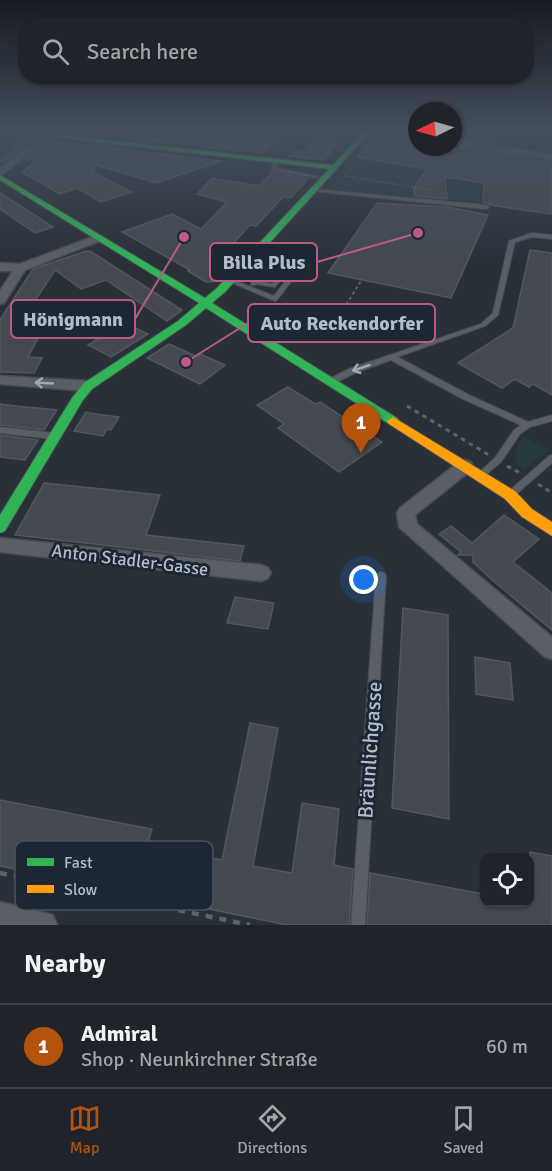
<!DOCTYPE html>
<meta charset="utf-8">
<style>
body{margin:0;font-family:Signika,sans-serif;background:#282c32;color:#f1f3f6}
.controls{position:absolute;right:18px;bottom:18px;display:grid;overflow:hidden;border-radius:12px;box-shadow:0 2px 4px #0004}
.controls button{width:54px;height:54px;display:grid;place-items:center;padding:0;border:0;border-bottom:2px solid #3d4147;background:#20242a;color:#f1f3f6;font:30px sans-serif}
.compass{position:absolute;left:408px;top:102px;width:54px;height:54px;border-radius:50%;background:#20242a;box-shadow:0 2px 4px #0004;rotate:265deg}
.you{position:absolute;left:364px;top:580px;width:21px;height:21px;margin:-15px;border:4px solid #fff;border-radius:50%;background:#1a73e8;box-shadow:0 0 0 9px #1a73e833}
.badge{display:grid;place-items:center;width:39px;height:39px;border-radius:50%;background:#b45309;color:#fff;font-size:20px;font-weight:700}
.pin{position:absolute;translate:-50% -50px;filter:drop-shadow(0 2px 3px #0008)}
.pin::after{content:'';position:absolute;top:32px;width:21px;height:18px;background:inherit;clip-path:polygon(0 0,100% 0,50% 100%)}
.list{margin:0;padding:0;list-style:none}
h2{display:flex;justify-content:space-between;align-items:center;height:78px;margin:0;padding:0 24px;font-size:26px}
h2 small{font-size:20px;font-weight:400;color:#a2a4a8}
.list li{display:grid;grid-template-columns:39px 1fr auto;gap:18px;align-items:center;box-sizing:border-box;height:84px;padding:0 24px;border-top:2px solid #3d4147}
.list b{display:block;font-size:22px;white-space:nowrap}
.list p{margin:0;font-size:20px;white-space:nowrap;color:#a2a4a8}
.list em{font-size:20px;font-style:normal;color:#a2a4a8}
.icon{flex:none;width:33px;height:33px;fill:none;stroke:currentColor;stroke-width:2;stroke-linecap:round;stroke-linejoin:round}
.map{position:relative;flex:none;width:552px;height:925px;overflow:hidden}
.search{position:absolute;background:#20242a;box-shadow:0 2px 4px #0004;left:18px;right:18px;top:18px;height:66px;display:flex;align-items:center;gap:15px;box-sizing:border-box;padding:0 21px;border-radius:24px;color:#a2a4a8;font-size:22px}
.sheet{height:162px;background:#20242a}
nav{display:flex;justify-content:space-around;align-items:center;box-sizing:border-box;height:84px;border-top:2px solid #3d4147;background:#20242a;font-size:16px;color:#a2a4a8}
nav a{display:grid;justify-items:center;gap:3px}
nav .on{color:#b45309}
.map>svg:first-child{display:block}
</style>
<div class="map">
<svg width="552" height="925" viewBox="0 0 552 925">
<rect width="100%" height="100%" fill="#2a3038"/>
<g fill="#273a3e">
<polygon points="350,165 501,189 496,204 329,190"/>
<path d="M524,436L549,450L523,470C511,458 515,449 524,436Z"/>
</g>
<g fill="#444950" stroke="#52575f" stroke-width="1.5">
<polygon points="233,132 285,132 262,153 150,141 160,138 232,146"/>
<polygon points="27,136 38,137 5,161 0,162"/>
<polygon points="371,139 417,143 417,147 451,147 552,163 551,214 490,205 483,202 484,183 445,177 447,199 415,196 414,188 427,169 357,157"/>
<polygon points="50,141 51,141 221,161 156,183 96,165 93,172 131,192 101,202 77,188 60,194 22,172 38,159 25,160"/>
<polygon points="315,141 336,144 324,160 289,156 295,151 306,152"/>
<polygon points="272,172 308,179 290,198 283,197 256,226 250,225 228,249 240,251 212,282 206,282 188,271 190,270 122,232 172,214 201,229 227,202 197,194 212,178 259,186"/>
<polygon points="0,193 36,216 53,227 35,233 0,209"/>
<polygon points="377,203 448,207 488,215 451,298 328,273"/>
<polygon points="530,250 552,253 552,395 533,384 529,387 515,379 502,388 458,363 513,328"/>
<polygon points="86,251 90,251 182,310 167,321 106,280 81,289 55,270 23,319 34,320 26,332 41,333 28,357 42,358 34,373 0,372 0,320 33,269"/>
<polygon points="101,311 148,334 111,357 88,345 111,331 87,320"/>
<polygon points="169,344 198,357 200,354 225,365 200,384 147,358"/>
<polygon points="288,387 315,404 320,402 382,442 339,472 278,428 284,424 257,405"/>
<polygon points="0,404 16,406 57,410 44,430 0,425"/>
<polygon points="86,412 89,413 119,417 111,430 107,429 103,436 74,431"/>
<polygon points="0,435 38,440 25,460 0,457"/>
<polygon points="44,483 160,495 146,535 244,546 240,561 15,535"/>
<polygon points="504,515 539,539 513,562 552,593 552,630 491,579 473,562 473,555 458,555 461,552 439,534 451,526 472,543"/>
<polygon points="235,597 274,603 268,629 227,623"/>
<polygon points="403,608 448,615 449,819 392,808"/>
<polygon points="475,657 510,663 513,700 476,694"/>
<polygon points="250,723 278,728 253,866 292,873 302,803 339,809 334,865 353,869 349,925 287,925 0,866 0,800 152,829 147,845 222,860"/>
<polygon points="530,852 552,856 552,925 367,925 370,873 484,894 484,903 530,903"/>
</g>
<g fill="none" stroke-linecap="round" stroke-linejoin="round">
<g stroke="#484c53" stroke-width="2">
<g id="lane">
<polygon points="277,159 279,160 276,168 325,178 323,179 271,170 275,160"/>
<polygon points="311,189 486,205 489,207 486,209 313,191 311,191"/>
<polygon points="532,233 552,235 552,239 532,237 515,242 498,315 485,326 397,357 469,395 528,422 552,415 552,421 530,427 520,434 501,462 483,477 477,477 476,475 495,458 514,430 521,425 463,399 391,360 355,373 335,383 329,383 328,381 329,379 349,369 481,324 493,313 509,241"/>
<path d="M263,242L301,249L313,253L277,300L275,301L228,281L233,280L274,296L306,254L302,253L275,287L256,284L255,285H251V283L271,260L291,259L297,252L261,245V243ZM275,263H289L272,284L259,281Z"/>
<polygon points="0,427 53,433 57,436 53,439 0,433"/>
<polygon points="552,455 552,463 514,496 508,496 507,494 508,492 549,456"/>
<polygon points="381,572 384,573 386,576 365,925 351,925 376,576 378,573"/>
</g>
</g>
<g stroke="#484c53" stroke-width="3">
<g id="street">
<polygon points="48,132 58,132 0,176 0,168"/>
<polygon points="369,132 417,135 417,141 373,135"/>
<polygon points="453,140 552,154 552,160 453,146"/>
<polygon points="98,235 102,236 102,240 25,270 4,303 0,304 0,291 13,271 0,271 0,263 20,264"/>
<polygon points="0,376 88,381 95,386 88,391 0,384"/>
<polygon points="465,460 471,462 473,466 471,470 415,515 417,524 552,637 552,659 545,657 399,527 397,513 400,508 459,462"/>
<polygon points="0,538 261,565 268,568 271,573 268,578 261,581 0,552"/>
<polygon points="0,902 53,915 57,925 0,925"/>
</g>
</g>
<g stroke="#484c53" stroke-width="2">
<polygon id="fast" points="363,132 370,132 225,292 212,303 397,418 399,421 397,424 389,424 206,308 186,325 92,389 83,400 5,531 0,533 0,515 72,398 84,383 178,321 199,303 0,180 0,175 205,298 217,288 329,169 51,137 49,134 333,165"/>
</g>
<g stroke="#484c53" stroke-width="2">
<polygon id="slow" points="393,417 515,491 532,509 552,522 552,536 522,517 505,499 389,424 387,421"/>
</g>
<polyline stroke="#5d636a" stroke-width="1.5" stroke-dasharray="2 2" stroke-linecap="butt" points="344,176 432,190"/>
<polyline stroke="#5d636a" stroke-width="2" stroke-dasharray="3 3" stroke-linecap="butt" points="327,335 361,281"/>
<g stroke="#5d636a" stroke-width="3" stroke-dasharray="4.5 4.5" stroke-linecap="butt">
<polyline points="407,406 489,455"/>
<polyline points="507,466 520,473"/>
<polyline points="538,484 552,493"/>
</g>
<polyline stroke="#5d636a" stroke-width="4.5" stroke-dasharray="7 7" stroke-linecap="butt" points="0,873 250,925"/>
<use href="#lane" fill="#5a5e66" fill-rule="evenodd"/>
<use href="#street" fill="#5a5e66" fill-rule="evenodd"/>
<use href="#fast" fill="#30b455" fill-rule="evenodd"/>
<use href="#slow" fill="#ff9f0a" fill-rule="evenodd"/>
</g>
<defs><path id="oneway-shaft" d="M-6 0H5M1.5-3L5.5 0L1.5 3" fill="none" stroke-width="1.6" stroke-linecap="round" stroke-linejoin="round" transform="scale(1.5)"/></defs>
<g stroke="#a2a9b5">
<use href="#oneway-shaft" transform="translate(361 368) rotate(162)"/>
<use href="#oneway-shaft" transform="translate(44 383) rotate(-177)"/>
</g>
<linearGradient id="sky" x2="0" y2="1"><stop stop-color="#171a1f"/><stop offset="0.5" stop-color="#444e5e"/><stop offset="1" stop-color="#444e5e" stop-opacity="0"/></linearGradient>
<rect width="552" height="262" fill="url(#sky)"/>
<g text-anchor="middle" stroke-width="6" stroke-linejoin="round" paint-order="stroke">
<g font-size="18" fill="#b4bcc9" stroke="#1d2633">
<text transform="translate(130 560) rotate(7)" y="6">Anton Stadler-Gasse</text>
</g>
<g font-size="21" fill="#b4bcc9" stroke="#1d2633">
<text transform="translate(370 750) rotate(-86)" y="7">Bräunlichgasse</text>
</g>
</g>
<rect x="15" y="841" width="198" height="69" rx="9" fill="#1d2633" stroke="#4a5360" stroke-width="1.5"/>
<rect x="27" y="858" width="27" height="8" fill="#30b455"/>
<rect x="27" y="885" width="27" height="8" fill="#ff9f0a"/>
<g font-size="16" fill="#b4bcc9">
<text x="64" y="868">Fast</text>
<text x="64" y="895">Slow</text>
</g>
<path fill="none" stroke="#bc5a87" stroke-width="2" d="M418 233L317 262M184 237L135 319M186 362L248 323"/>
<g fill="#bc5a87" stroke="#1d2633" stroke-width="2">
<circle cx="418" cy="233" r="6"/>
<circle cx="184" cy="237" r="6"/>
<circle cx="186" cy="362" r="6"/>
</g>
<g fill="#1d2633" stroke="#bc5a87" stroke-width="2">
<rect x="210" y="243" width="107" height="38" rx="6"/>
<rect x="11" y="300" width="124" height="38" rx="6"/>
<rect x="248" y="304" width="187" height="38" rx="6"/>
</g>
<g font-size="20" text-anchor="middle" font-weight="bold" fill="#b4bcc9">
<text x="264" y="269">Billa Plus</text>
<text x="73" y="326">Hönigmann</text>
<text x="342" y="330">Auto Reckendorfer</text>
</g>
</svg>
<div class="controls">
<button><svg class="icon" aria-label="locate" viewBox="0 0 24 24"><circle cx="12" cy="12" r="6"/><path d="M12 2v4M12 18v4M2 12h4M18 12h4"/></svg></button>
</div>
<svg class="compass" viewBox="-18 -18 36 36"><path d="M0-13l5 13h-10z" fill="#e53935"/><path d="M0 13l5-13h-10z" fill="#a2a4a8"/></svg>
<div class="you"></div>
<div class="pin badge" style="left:361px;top:453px">1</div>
<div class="search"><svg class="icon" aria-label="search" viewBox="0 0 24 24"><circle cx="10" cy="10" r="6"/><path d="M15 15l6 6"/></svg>Search here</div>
</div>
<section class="sheet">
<h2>Nearby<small></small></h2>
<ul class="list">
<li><span class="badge">1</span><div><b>Admiral</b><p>Shop · Neunkirchner Straße</p></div><em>60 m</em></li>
</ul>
</section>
<nav>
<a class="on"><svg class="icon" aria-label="map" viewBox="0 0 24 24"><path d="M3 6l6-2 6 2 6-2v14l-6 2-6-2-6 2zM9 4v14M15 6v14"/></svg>Map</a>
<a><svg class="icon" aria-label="directions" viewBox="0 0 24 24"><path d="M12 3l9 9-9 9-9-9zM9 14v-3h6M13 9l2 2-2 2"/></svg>Directions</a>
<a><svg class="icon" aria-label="saved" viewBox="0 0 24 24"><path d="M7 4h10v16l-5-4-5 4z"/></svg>Saved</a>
</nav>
